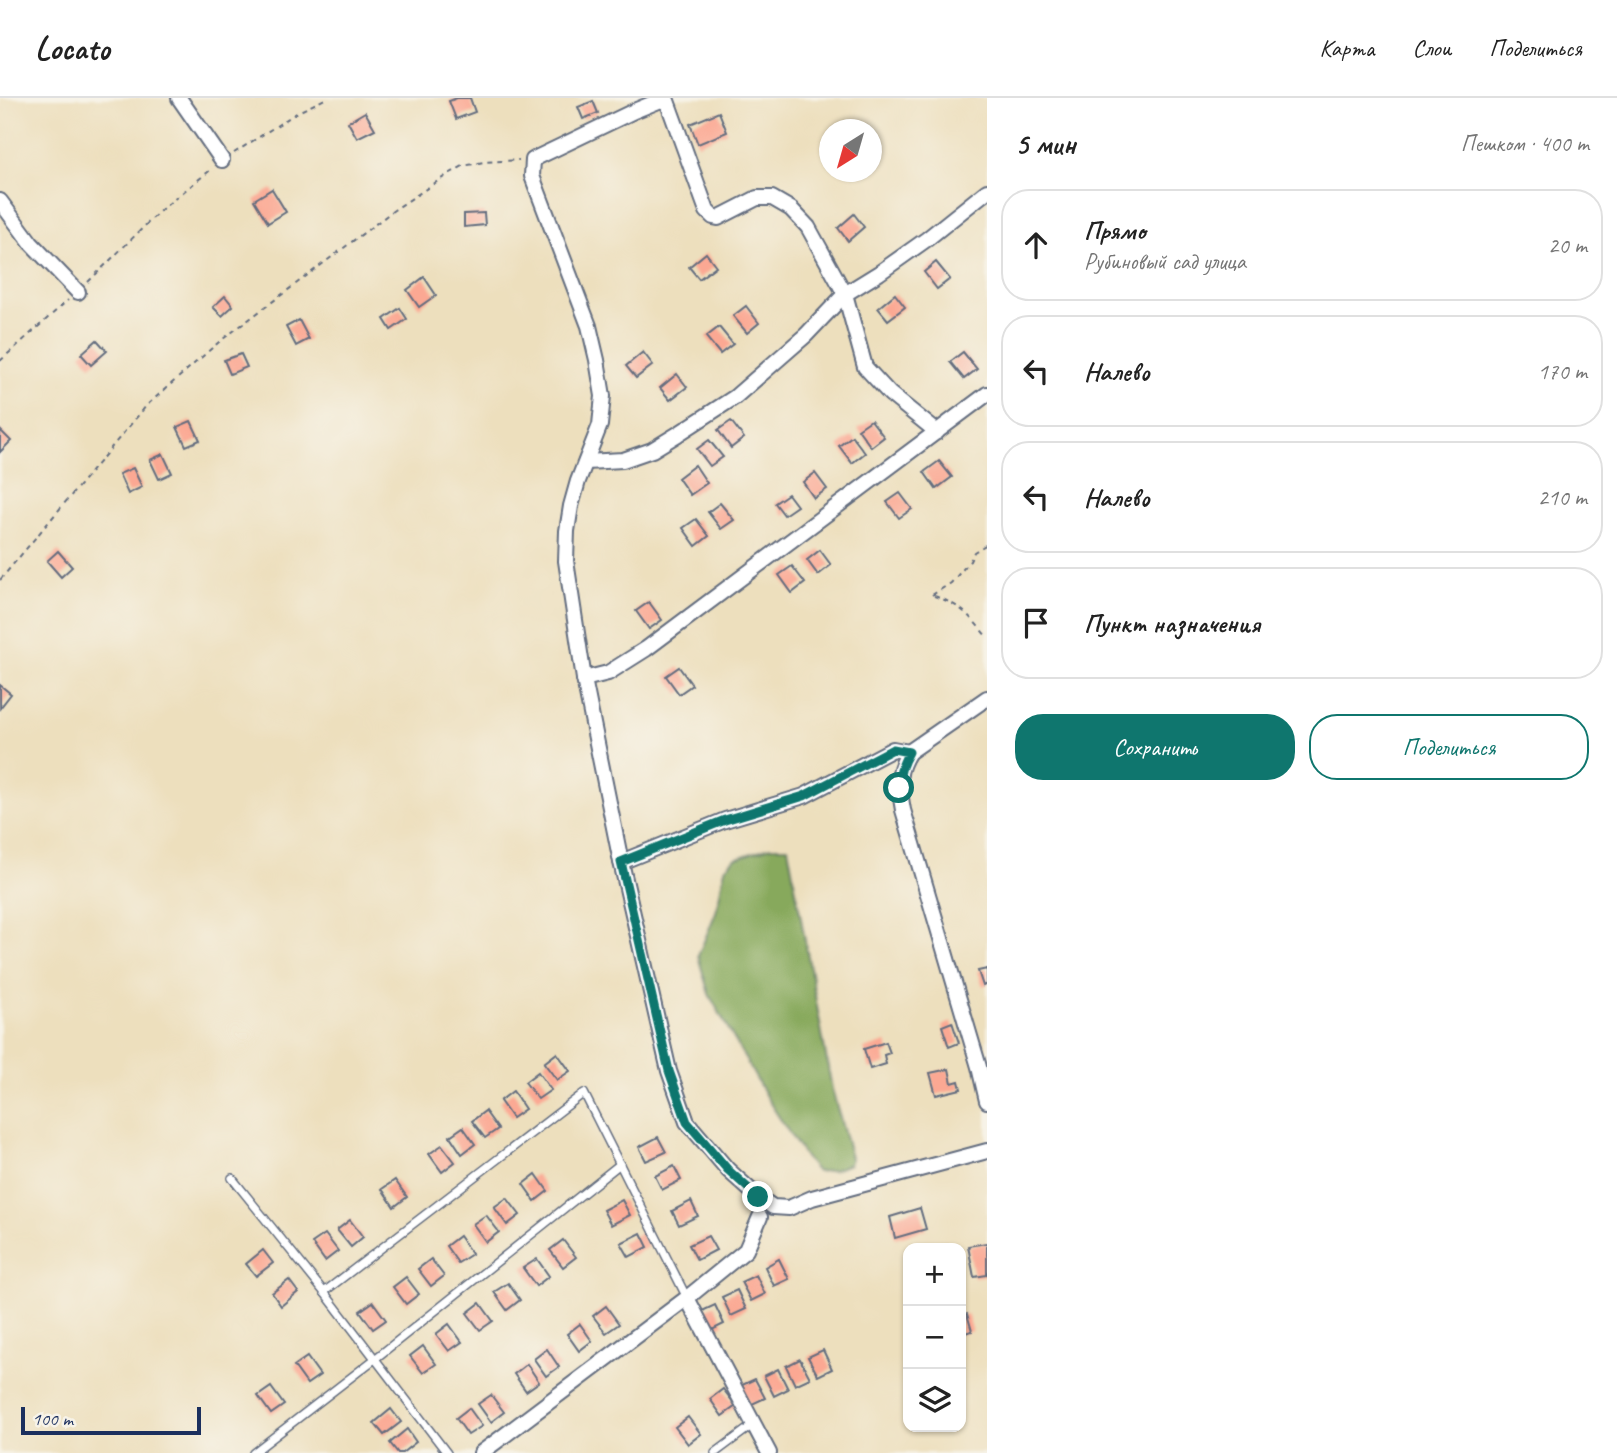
<!DOCTYPE html>
<html lang="ru">
<meta charset="utf-8">
<style>
body{margin:0;font-family:Caveat,sans-serif;background:#f6f6f6;color:#222}
.controls{position:absolute;right:21px;bottom:21px;display:grid;overflow:hidden;border-radius:14px;box-shadow:0 2px 5px #0004}
.controls button{width:63px;height:63px;display:grid;place-items:center;padding:0;border:0;border-bottom:2px solid #e0e0e0;background:#fff;color:#222;font:35px sans-serif}
.compass{position:absolute;left:819px;top:21px;width:63px;height:63px;border-radius:50%;background:#fff;box-shadow:0 2px 5px #0004;rotate:217deg}
.scale{position:absolute;left:21px;bottom:18px;width:180px;box-sizing:border-box;padding-left:7px;border:4px solid #1b2f5e;border-top:0;font-size:19px;line-height:24px;white-space:nowrap;color:#1b2f5e;-webkit-text-stroke:5px #f7f3e8;paint-order:stroke}
.stop{position:absolute;width:21px;height:21px;margin:-16px;border:5px solid #0f766e;border-radius:50%;background:#fff}
.stop.end{background:#0f766e;border-color:#fff;box-shadow:0 2px 7px #0008}
.list{margin:0;padding:0;list-style:none}
h2{display:flex;justify-content:space-between;align-items:center;height:91px;margin:0;padding:0 28px;font-size:30px}
h2 small{font-size:23px;font-weight:400;color:#767676}
.list li{display:grid;grid-template-columns:46px 1fr auto;gap:21px;align-items:center;box-sizing:border-box;height:112px;margin:0 14px 14px;padding:0 14px;border:2px solid #e0e0e0;border-radius:28px}
.list b{display:block;font-size:26px;white-space:nowrap}
.list p{margin:0;font-size:23px;white-space:nowrap;color:#767676}
.list em{font-size:23px;font-style:normal;color:#767676}
.actions{display:flex;gap:14px;padding:21px 28px}
.actions a{flex:1;padding:16px 0;border:2px solid #0f766e;border-radius:28px;text-align:center;font-size:24px;color:#0f766e}
.actions .main{background:#0f766e;color:#fff}
.icon{flex:none;width:38px;height:38px;fill:none;stroke:currentColor;stroke-width:2;stroke-linecap:round;stroke-linejoin:round}
.map{position:relative;flex:none;width:987px;height:1355px;overflow:hidden}
header{display:flex;align-items:center;gap:42px;box-sizing:border-box;height:98px;padding:0 35px;background:#fff;border-bottom:2px solid #e0e0e0}
header strong{font-size:33px}
nav{display:flex;gap:38px;margin-inline-start:auto;font-size:24px}
main{display:flex}
aside{flex:1;background:#fff}
.map>svg:first-child{display:block}
</style>
<header>
<strong>Locato</strong>
<nav><a>Карта</a><a>Слои</a><a>Поделиться</a></nav>
</header>
<main>
<div class="map">
<svg width="987" height="1355" viewBox="0 0 987 1355">
<rect width="100%" height="100%" fill="#f7f3e8"/>
<filter id="ink" filterUnits="userSpaceOnUse"><feTurbulence type="fractalNoise" baseFrequency=".0143" numOctaves="2"/><feDisplacementMap in="SourceGraphic" scale="14" xChannelSelector="R" yChannelSelector="G"/><feConvolveMatrix kernelMatrix="1 2 1 2 8 2 1 2 1" color-interpolation-filters="sRGB"/></filter>
<filter id="wash" filterUnits="userSpaceOnUse"><feTurbulence type="fractalNoise" baseFrequency=".00686" numOctaves="4" result="noise"/><feDisplacementMap in="SourceGraphic" scale="28" xChannelSelector="R" yChannelSelector="G"/><feGaussianBlur stdDeviation="1.57" result="paint"/><feColorMatrix in="noise" values="0 0 0 0 0 0 0 0 0 0 0 0 0 0 0 0 0 1.4 0 .05"/><feComposite in="paint" operator="in"/></filter>
<g filter="url(#wash)">
<rect width="100%" height="100%" fill="#eddfbd"/>
<polygon fill="#87a95c" stroke="#516c5d" stroke-width="2" points="770,749 788,749 832,991 851,1060 849,1066 834,1072 817,1074 806,1061 768,1002 709,896 698,858 716,814 725,770 734,761"/>
<g id="blocks">
<g fill="#fba893">
<polygon points="457,0 470,0 475,14 456,21 449,3"/>
<polygon points="593,3 598,15 583,21 578,9"/>
<polygon points="365,14 375,31 357,40 348,24"/>
<polygon points="719,14 727,34 698,46 690,26"/>
<polygon points="272,91 286,114 268,125 254,102"/>
<polygon points="484,115 485,127 464,129 464,116"/>
<polygon points="854,116 864,129 848,143 838,130"/>
<polygon points="706,155 716,168 699,181 689,169"/>
<polygon points="936,164 950,181 937,191 924,174"/>
<polygon points="424,179 436,197 419,209 407,192"/>
<polygon points="895,196 905,209 888,222 878,210"/>
<polygon points="225,198 233,208 222,218 213,209"/>
<polygon points="746,208 759,225 747,235 733,218"/>
<polygon points="400,210 407,221 391,232 384,221"/>
<polygon points="299,222 309,241 296,248 286,229"/>
<polygon points="719,229 733,246 720,256 706,239"/>
<polygon points="97,242 107,253 91,267 81,256"/>
<polygon points="643,254 653,267 636,280 626,268"/>
<polygon points="963,254 977,271 964,281 950,264"/>
<polygon points="241,256 247,269 230,276 224,262"/>
<polygon points="677,276 687,289 670,302 660,290"/>
<polygon points="871,322 884,339 871,349 858,331"/>
<polygon points="191,323 200,342 186,348 177,329"/>
<polygon points="731,323 744,340 731,350 718,332"/>
<polygon points="0,332 11,343 0,354"/>
<polygon points="852,338 865,355 852,365 839,348"/>
<polygon points="709,342 723,359 710,368 697,351"/>
<polygon points="163,356 172,375 159,381 150,362"/>
<polygon points="939,363 952,379 936,391 924,374"/>
<polygon points="695,367 707,385 690,397 678,380"/>
<polygon points="133,370 142,389 128,396 119,376"/>
<polygon points="815,375 827,391 814,400 803,384"/>
<polygon points="900,395 912,411 899,420 887,404"/>
<polygon points="788,396 797,408 784,417 775,405"/>
<polygon points="720,405 734,422 721,431 708,414"/>
<polygon points="696,421 709,438 696,448 683,430"/>
<polygon points="820,452 831,467 818,477 807,462"/>
<polygon points="58,453 72,469 61,479 47,463"/>
<polygon points="792,468 805,485 792,495 779,477"/>
<polygon points="649,504 662,522 649,531 636,513"/>
<polygon points="679,569 692,587 679,596 666,578"/>
<polygon points="0,587 11,596 0,610"/>
<polygon points="987,871 987,886 983,888 978,873"/>
<polygon points="952,924 959,945 949,949 942,928"/>
<polygon points="886,944 890,955 884,957 886,966 870,971 864,951"/>
<polygon points="557,955 570,973 557,982 544,965"/>
<polygon points="949,971 952,985 959,983 961,991 936,997 930,975"/>
<polygon points="538,974 551,992 538,1001 525,984"/>
<polygon points="513,993 525,1011 512,1020 500,1003"/>
<polygon points="485,1013 498,1031 485,1040 472,1023"/>
<polygon points="463,1029 475,1046 462,1056 450,1038"/>
<polygon points="658,1039 666,1054 646,1063 639,1049"/>
<polygon points="442,1047 455,1064 442,1074 429,1056"/>
<polygon points="674,1068 681,1082 662,1092 655,1078"/>
<polygon points="536,1076 548,1093 535,1103 523,1086"/>
<polygon points="395,1082 407,1099 394,1109 382,1091"/>
<polygon points="507,1100 520,1117 507,1127 494,1109"/>
<polygon points="622,1102 630,1117 611,1127 603,1112"/>
<polygon points="691,1103 698,1118 679,1127 672,1113"/>
<polygon points="920,1110 926,1131 895,1140 890,1119"/>
<polygon points="486,1117 499,1134 486,1144 473,1126"/>
<polygon points="350,1122 363,1139 351,1149 337,1132"/>
<polygon points="641,1135 648,1149 629,1159 621,1145"/>
<polygon points="325,1136 338,1153 325,1163 312,1145"/>
<polygon points="459,1138 472,1156 458,1165 446,1148"/>
<polygon points="708,1138 716,1152 697,1162 689,1147"/>
<polygon points="563,1142 576,1159 563,1169 550,1152"/>
<polygon points="987,1145 987,1177 974,1179 968,1148"/>
<polygon points="263,1152 273,1165 256,1178 246,1166"/>
<polygon points="431,1161 444,1178 431,1188 418,1171"/>
<polygon points="537,1161 549,1178 536,1188 523,1170"/>
<polygon points="779,1161 789,1181 774,1188 765,1169"/>
<polygon points="756,1177 765,1196 751,1203 741,1184"/>
<polygon points="406,1179 419,1196 406,1206 393,1189"/>
<polygon points="289,1182 298,1194 281,1208 272,1195"/>
<polygon points="508,1185 520,1202 507,1212 494,1194"/>
<polygon points="737,1192 746,1211 731,1218 722,1199"/>
<polygon points="373,1204 386,1222 373,1231 360,1213"/>
<polygon points="480,1205 493,1223 480,1232 467,1215"/>
<polygon points="715,1207 724,1226 710,1233 700,1214"/>
<polygon points="606,1208 619,1226 606,1235 593,1218"/>
<polygon points="967,1216 972,1233 961,1236 961,1218"/>
<polygon points="449,1226 462,1244 449,1253 436,1236"/>
<polygon points="580,1226 592,1243 579,1253 567,1236"/>
<polygon points="423,1248 436,1266 423,1275 410,1258"/>
<polygon points="547,1251 559,1269 546,1278 534,1261"/>
<polygon points="823,1252 832,1271 818,1278 808,1259"/>
<polygon points="307,1259 320,1277 307,1286 294,1268"/>
<polygon points="800,1261 810,1280 795,1287 786,1268"/>
<polygon points="527,1266 539,1284 526,1293 514,1276"/>
<polygon points="778,1271 788,1291 774,1298 764,1278"/>
<polygon points="755,1281 765,1300 750,1307 740,1288"/>
<polygon points="271,1289 284,1307 271,1316 258,1298"/>
<polygon points="723,1291 736,1308 722,1318 710,1301"/>
<polygon points="491,1297 504,1314 491,1324 478,1306"/>
<polygon points="469,1310 482,1328 468,1337 456,1320"/>
<polygon points="391,1311 401,1324 384,1337 374,1325"/>
<polygon points="688,1319 701,1336 688,1346 675,1329"/>
<polygon points="407,1331 416,1344 402,1355 398,1355 390,1345"/>
</g>
</g>
</g>
<g filter="url(#ink)">
<use href="#blocks" fill-opacity="0" stroke="#646d7f" stroke-width="2"/>
<g fill="none" stroke-linecap="round" stroke-linejoin="round">
<g stroke="#646d7f" stroke-width="10">
<g id="service">
<polyline points="232,1080 324,1194"/>
<polyline points="253,1355 376,1260 620,1066"/>
<polyline points="447,1355 324,1194 584,995 687,1200"/>
<polyline points="715,1355 754,1326"/>
</g>
</g>
<g stroke="#646d7f" stroke-width="18">
<g id="minor">
<polyline points="179,0 222,62"/>
<polyline points="666,0 634,13 538,59 533,62 532,78 589,228 597,262 603,298 600,327 578,383 571,408 567,433 566,463 584,581 621,764 669,973 687,1024 728,1072 758,1099 773,1109 789,1110 812,1100 987,1053"/>
<polyline points="666,0 707,113 713,119 718,120 757,100 772,100 791,111 808,129 845,196 865,269 890,296 937,334"/>
<polyline points="0,103 31,145 78,194"/>
<polyline points="586,364 623,362 652,352 678,336 735,299 806,237 845,196 879,175 927,141 987,93"/>
<polyline points="584,581 608,575 646,551 987,296"/>
<path d="M987,600L909,654C895,676 899,688 903,712L979,969L987,1003"/>
<polyline points="621,764 725,722 804,698 893,651 909,654"/>
<polyline points="687,1200 769,1355"/>
<polyline points="481,1355 687,1200 746,1152 760,1119"/>
</g>
</g>
<g stroke="#646d7f" stroke-width="2" stroke-dasharray="5 5" stroke-linecap="butt">
<polyline points="234,55 298,14 327,0"/>
<polyline points="88,184 162,111 213,70"/>
<polyline points="0,263 68,202"/>
<polyline points="0,482 147,307 219,244 394,112 447,77 463,68 484,64 519,62"/>
<polyline points="932,497 951,485 970,463 974,454 987,446"/>
<path d="M934,498C961,507 969,517 987,539"/>
</g>
<use href="#service" stroke="#fff" stroke-width="7"/>
<use href="#minor" stroke="#fff" stroke-width="14"/>
</g>
</g>
<g fill="none" stroke-linecap="round" stroke-linejoin="round" filter="url(#ink)">
<path stroke="#0f766e" stroke-width="9" d="M758,1099L728,1072L687,1024L669,973L621,764L725,722L804,698L893,651L909,654C902,666 898,677 899,690"/>
</g>
</svg>
<div class="controls">
<button>+</button>
<button>−</button>
<button><svg class="icon" aria-label="layers" viewBox="0 0 24 24"><path d="M12 4l9 5-9 5-9-5zM3 14l9 5 9-5"/></svg></button>
</div>
<svg class="compass" viewBox="-18 -18 36 36"><path d="M0-13l5 13h-10z" fill="#e53935"/><path d="M0 13l5-13h-10z" fill="#767676"/></svg>
<div class="scale">100 m</div>
<div class="stop" style="left:899px;top:690px"></div>
<div class="stop end" style="left:758px;top:1099px"></div>
</div>
<aside>
<h2>5 мин<small>Пешком · 400 m</small></h2>
<ul class="list">
<li><svg class="icon" aria-label="ahead" viewBox="0 0 24 24"><path d="M12 20V5M6 11l6-6 6 6"/></svg><div><b>Прямо</b><p>Рубиновый сад улица</p></div><em>20 m</em></li>
<li><svg class="icon" aria-label="left" viewBox="0 0 24 24"><path d="M17 20v-9H6M10 6l-5 5 5 5"/></svg><div><b>Налево</b></div><em>170 m</em></li>
<li><svg class="icon" aria-label="left" viewBox="0 0 24 24"><path d="M17 20v-9H6M10 6l-5 5 5 5"/></svg><div><b>Налево</b></div><em>210 m</em></li>
<li><svg class="icon" aria-label="arrive" viewBox="0 0 24 24"><path d="M6 21V4h12l-3 4 3 4H6"/></svg><div><b>Пункт назначения</b></div></li>
</ul>
<div class="actions"><a class="main">Сохранить</a><a>Поделиться</a></div>
</aside>
</main>
